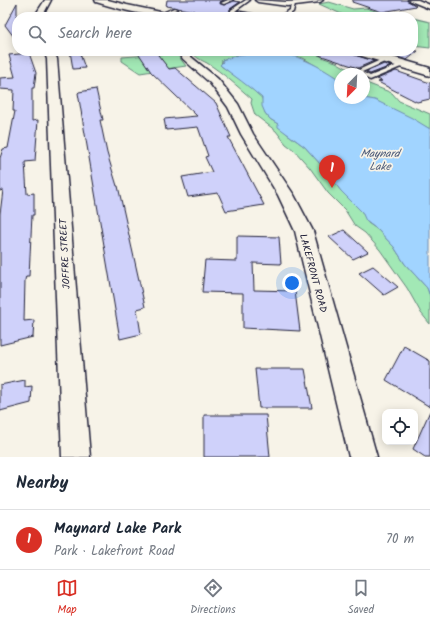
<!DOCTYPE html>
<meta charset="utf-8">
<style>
body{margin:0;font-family:Kalam,sans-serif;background:#f2f2f3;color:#1f2937}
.controls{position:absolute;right:12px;bottom:12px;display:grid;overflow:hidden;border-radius:8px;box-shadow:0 2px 10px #0003}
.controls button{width:36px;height:36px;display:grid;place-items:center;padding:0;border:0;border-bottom:1px solid #e0e1e3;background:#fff;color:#1f2937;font:20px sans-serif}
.compass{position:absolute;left:334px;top:68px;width:36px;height:36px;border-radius:50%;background:#fff;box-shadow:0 2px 10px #0003;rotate:204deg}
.you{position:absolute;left:292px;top:283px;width:14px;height:14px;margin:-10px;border:3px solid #fff;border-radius:50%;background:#1a73e8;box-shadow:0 0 0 6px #1a73e833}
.badge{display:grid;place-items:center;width:26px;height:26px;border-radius:50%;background:#d93025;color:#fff;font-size:13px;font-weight:700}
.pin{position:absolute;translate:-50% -33px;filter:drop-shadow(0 1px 2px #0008)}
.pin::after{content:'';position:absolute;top:21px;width:14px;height:12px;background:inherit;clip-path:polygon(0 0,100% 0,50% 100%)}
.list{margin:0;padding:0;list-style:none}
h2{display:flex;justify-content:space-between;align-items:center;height:52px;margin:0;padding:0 16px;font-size:17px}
h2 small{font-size:13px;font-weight:400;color:#747a83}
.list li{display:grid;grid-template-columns:26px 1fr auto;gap:12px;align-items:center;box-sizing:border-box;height:60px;padding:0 16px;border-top:1px solid #e0e1e3}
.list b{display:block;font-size:15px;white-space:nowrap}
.list p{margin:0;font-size:13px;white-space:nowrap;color:#747a83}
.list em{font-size:13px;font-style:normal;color:#747a83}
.icon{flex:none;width:22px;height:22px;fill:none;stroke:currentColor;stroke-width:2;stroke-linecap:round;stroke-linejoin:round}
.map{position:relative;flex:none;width:430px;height:457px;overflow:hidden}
.search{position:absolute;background:#fff;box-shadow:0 2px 10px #0003;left:12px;right:12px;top:12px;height:44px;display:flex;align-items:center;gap:10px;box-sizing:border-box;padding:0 14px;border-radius:16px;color:#747a83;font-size:15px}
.sheet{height:112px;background:#fff}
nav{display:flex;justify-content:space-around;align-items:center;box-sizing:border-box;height:56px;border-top:1px solid #e0e1e3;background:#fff;font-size:11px;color:#747a83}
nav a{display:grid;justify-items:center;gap:2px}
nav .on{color:#d93025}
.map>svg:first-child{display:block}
</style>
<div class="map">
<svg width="430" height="457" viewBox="0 0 430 457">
<rect width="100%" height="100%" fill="#f7f3e8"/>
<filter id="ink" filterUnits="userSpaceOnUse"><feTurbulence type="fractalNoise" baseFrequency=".025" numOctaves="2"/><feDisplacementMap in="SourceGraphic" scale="8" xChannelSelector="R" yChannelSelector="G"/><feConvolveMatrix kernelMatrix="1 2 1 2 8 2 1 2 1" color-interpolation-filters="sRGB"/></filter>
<g filter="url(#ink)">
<g fill="#a2e8b5" stroke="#628578">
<polygon points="329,2 353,9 366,8 382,13 410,17 348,17 319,4"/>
<polygon points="413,18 430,22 430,48 413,46"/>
<path d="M192,51H260L244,53L222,60L221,66L245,83L262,98L265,113L270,119L278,124L286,133L305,147L322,166L341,191L362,212L368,223L378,230L394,247L405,264L427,288L430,296V324L421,313L407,288L380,250L365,233L355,226L345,210L328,193L310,168L294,150L286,144L276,131L255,115L251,103L252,99C237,86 223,73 207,63C201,60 194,57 192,51Z"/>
<polygon points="276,51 313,51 324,58 336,62 357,74 340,74 340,80 303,58"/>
<polygon points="176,53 186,66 140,73 122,61 122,57"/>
<polygon points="364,80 369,84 392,93 399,101 430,114 430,129 376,101 364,98"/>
</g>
<path fill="#a1d4ff" stroke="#6e8db1" d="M260,51C291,51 315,63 340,80V98H364L375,100L412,118L430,129V296L427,288L405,264L394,247L378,230L366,221L362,212L341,191L322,166L305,147L278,127V124L270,119L265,113L262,106V98C249,86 234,76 220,65L223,62L222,60L238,55Z"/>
<g fill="#cfd1fa" stroke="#22223b">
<polygon points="167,0 224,0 220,2 224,5 234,1 240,2 230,9 230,12 232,14 224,17 208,17 189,13 194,11 166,6"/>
<polygon points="353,0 407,0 416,6 382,12 352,2"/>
<polygon points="17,3 17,41 5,25"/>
<polygon points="70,51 79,51 85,68 73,69"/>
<polygon points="137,51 155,51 169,69 175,68 216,103 231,137 228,137 264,205 226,211 218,193 188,197 182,177 212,172 205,157 208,156 198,127 166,130 164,119 197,116 151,72"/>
<polygon points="314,51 352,51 355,55 374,61 358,68 313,53"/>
<polygon points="377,51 418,51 407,60"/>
<polygon points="29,53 36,73 34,88 32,88 32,121 38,120 35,161 25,162 27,194 34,193 34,215 32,215 29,276 26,276 25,280 24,321 34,320 33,337 0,345 0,214 3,190 0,191 0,158 3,149 8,148 15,111 13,111 14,90 0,89 0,78 15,77 9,55"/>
<polygon points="384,64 391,66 370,74 366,72"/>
<polygon points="396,71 430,83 430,99 417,102 378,82 382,81 377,79"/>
<polygon points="96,89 103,120 100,120 107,153 117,186 118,186 145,307 137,309 141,334 120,339 78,93 79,92"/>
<polygon points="344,230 368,252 353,259 329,237"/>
<polygon points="237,236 279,237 281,264 253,263 254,290 295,291 300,331 243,328 243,293 202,292 205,260 237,261"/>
<polygon points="373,266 398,287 384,295 359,273"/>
<polygon points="404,346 430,361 430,407 386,380"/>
<polygon points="255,369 305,369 312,408 259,408"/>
<polygon points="25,380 25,387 32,386 31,403 0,411 0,385"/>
<polygon points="430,411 430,457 425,457 413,449"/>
<polygon points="204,415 266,415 270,457 204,457"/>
</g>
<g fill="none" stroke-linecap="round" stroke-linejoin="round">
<g stroke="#22223b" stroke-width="3">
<g id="lane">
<polygon points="228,0 233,0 224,4 221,3"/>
<polygon points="246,0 250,0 235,11 267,17 246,15 239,17 239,15 241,14 231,12 231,10"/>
<polygon points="293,3 295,4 293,12 284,17 279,17 290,10 291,4"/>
<polygon points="174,8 177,9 161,16 158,15"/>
<polygon points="387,57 390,59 389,60 362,72 370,76 403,63 408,64 370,80 364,77 364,74 357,74 354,72"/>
</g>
</g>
<g stroke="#22223b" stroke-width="3">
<g id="street">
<polygon points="45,0 51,0 42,17 34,17"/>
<polygon points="255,0 287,2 323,0 320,2 287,6 258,2"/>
<polygon points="408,0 418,0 430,5 430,9"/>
<polygon points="44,51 54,51 57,59 90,457 62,457 47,59"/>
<polygon points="178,51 188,51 190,56 218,79 238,104 253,134 294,195 313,231 377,457 349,457 295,231 278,195 241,134 228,107 210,83 183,59"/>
</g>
</g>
<g stroke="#22223b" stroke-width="3">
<g id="secondary">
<path d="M95,0H108L127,5L175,15L176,17C148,17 122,10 96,2Z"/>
<polygon points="353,51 372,51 430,68 430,76 355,54"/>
</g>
</g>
<use href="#lane" fill="#f7f3e8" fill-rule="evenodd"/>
<use href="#street" fill="#f7f3e8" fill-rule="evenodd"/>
<use href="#secondary" fill="#f7f3e8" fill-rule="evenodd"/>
</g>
</g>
<g text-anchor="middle" stroke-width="3.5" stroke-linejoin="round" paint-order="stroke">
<g font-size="10" fill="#22223b" stroke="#f7f3e8">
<text transform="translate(64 254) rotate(-93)" y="4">JOFFRE STREET</text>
<text transform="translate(314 273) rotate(75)" y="4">LAKEFRONT ROAD</text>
</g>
<g font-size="11" font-style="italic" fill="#485776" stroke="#f7f3e8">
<text x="380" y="157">Maynard<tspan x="380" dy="13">Lake</tspan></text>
</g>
</g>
</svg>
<div class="controls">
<button><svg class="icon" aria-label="locate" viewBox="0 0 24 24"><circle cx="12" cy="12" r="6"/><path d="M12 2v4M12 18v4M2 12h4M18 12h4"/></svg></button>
</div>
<svg class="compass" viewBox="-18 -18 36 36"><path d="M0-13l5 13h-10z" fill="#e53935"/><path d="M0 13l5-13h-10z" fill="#747a83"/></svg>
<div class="you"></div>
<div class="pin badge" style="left:332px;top:188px">1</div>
<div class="search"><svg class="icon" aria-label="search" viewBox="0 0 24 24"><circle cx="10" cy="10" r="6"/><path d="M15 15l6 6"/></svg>Search here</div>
</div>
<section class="sheet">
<h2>Nearby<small></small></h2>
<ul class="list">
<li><span class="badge">1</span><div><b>Maynard Lake Park</b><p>Park · Lakefront Road</p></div><em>70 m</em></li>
</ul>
</section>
<nav>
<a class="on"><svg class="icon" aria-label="map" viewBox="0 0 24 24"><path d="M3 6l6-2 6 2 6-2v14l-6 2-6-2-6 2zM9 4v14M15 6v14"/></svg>Map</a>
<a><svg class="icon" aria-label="directions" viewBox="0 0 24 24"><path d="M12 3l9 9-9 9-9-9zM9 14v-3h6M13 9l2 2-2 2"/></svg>Directions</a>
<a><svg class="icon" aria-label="saved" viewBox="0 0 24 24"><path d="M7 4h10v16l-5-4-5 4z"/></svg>Saved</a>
</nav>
